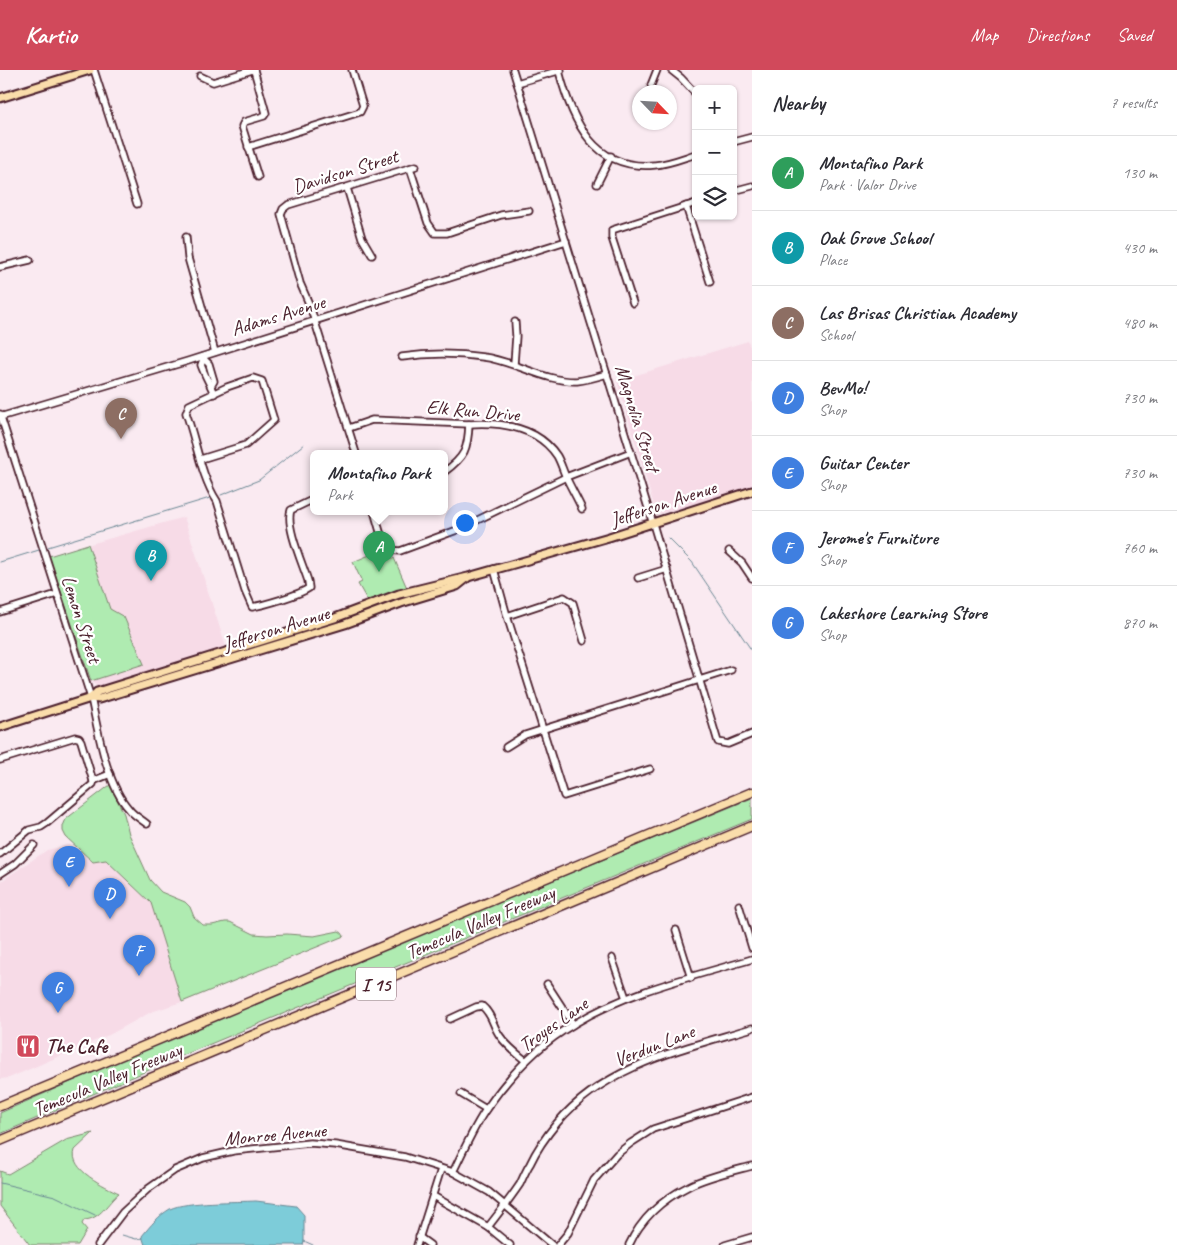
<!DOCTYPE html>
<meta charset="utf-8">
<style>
body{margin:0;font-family:Caveat,sans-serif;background:#f2f2f3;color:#2b2b33}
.controls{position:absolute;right:15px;top:15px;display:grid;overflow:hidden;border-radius:8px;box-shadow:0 1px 4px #0004}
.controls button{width:45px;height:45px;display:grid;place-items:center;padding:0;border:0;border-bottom:1px solid #e1e1e2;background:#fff;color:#2b2b33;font:25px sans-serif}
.compass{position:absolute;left:632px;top:15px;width:45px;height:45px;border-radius:50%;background:#fff;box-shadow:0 1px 4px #0004;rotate:115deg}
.you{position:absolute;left:464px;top:452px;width:18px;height:18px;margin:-12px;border:4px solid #fff;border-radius:50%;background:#1a73e8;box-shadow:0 0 0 8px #1a73e833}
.badge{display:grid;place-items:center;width:32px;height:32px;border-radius:50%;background:#d1495b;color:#fff;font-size:16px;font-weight:700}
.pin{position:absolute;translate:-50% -41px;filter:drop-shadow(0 1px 2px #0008)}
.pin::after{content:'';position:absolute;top:26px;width:18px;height:15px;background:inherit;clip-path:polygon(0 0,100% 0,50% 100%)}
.popup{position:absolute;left:310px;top:380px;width:138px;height:65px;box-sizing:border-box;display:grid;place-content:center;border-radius:8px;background:#fff;filter:drop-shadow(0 1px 4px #0005);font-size:16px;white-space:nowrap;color:#7c7c81}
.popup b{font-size:19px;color:#2b2b33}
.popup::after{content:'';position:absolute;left:50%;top:100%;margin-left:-10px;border:10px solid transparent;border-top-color:#fff}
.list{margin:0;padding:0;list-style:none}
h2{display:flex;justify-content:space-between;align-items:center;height:65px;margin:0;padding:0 20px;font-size:21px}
h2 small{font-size:16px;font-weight:400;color:#7c7c81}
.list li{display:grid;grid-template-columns:32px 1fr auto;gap:15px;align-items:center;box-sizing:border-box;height:75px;padding:0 20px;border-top:1px solid #e1e1e2}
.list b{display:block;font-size:19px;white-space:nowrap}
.list p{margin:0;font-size:16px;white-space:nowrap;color:#7c7c81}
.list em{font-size:16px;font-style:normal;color:#7c7c81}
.icon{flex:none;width:28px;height:28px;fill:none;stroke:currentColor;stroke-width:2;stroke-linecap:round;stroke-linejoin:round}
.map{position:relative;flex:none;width:752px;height:1175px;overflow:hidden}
header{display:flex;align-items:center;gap:30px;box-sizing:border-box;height:70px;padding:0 25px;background:#d1495b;color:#fff}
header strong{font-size:24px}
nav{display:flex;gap:28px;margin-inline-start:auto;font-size:18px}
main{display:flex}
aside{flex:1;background:#fff}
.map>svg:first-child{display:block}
</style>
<header>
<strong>Kartio</strong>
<nav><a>Map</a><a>Directions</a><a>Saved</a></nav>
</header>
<main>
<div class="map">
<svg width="752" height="1175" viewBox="0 0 752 1175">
<rect width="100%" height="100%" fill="#faeaf1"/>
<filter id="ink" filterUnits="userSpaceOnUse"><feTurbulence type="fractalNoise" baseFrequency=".02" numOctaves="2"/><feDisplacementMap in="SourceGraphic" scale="10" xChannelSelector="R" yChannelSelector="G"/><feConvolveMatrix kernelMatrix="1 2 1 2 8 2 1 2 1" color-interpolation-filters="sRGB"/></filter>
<g filter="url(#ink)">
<g fill="#f7dbe7">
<polygon points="748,271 752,283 752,416 699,435 661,443 655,439 617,311"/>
<polygon points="184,447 226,577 99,618 91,611 49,486"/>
<polygon points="68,775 76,778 92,792 106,790 151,833 182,932 151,942 111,964 9,1008 0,1009 0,812 47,780"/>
</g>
<g fill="#afebb1" stroke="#7c856e">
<polygon points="88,474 110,539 124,547 144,594 91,611 49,486"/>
<polygon points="379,481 386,487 394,488 407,518 367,530 358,514 362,512 353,492"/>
<polygon points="110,715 124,744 129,764 150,810 161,822 185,832 190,837 194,847 203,855 212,855 225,852 230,852 254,864 267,865 287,864 314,866 339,861 342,863 344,866 182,932 151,833 106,790 93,792 66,767 63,761 63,756 66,749"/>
<polygon points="752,728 752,749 191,982 0,1064 0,1043 157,974"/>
<path d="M93,1063L75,1080C68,1100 106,1117 119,1123C107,1133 101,1149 84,1150L82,1154L87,1160L78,1175H30L0,1136V1101L8,1104L66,1070Z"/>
</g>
<path fill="#7dccd9" stroke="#698793" d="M256,1131L296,1136L304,1145V1171L303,1175H145L142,1166C151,1155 158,1146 170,1139C186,1131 237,1132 256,1131Z"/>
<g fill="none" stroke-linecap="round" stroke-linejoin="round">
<g stroke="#698793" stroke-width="1">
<polyline points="221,425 259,410 304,374"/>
<polyline points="668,468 692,492 752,581"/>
<polyline points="48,477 210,428"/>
<polyline points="0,492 39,480"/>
<polyline points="0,1113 55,1126 95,1145"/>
<polyline points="122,1165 136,1169 143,1168"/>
<polyline points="304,1171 313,1175"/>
</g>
<g stroke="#4a1f2b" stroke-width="9">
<g id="minor">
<polyline points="94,0 137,134"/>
<polyline points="254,0 266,43 264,46 244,52 242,56 258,107"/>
<polyline points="513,0 653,454 718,672 728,674 752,664"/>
<polyline points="671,0 681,8 696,24"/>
<path d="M559,1C572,51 594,101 655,95C669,94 683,88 696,84"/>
<polyline points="200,6 213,12 252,0"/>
<polyline points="517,13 561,0"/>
<polyline points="651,15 657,0"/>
<polyline points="733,72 752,67"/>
<polyline points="248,77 360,42 363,36 352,0"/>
<polyline points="410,98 428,153 435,163 447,163 501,145 529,141"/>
<polyline points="597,114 611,86"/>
<polyline points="347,118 362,168 372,185"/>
<polyline points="733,121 752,116"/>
<polyline points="686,136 710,212"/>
<polyline points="186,167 188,188 215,282"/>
<polyline points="0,197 30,190"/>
<polyline points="633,233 612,168 612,160 696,133"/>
<polyline points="202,287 209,294 214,311 211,316"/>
<path d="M402,287C428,283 457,283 483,287C515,291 545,312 577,311C587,310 597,307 607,304"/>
<path d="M203,290L201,295C205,306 210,314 214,324"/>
<polyline points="514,294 516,266 515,252"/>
<path d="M0,344L91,628C98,660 106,714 129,739C133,745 141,749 147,754"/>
<polyline points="0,347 188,291 566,171"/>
<path d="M349,358L372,350L469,354C501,352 538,357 557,386C561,393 563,401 566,407C571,418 577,428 582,439"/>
<polyline points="356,383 310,236 300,213 281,144 283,139 288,135 416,96"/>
<path d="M201,389L246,375L274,350L262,311L253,308L227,317L189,335L186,343C196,370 201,407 217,431L245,521L252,537C264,535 299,525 309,518L308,511C303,495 285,455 291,440L314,429"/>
<path d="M444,402C465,387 468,379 469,354"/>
<polyline points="374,441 383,472 390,480 400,481 457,460 566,407 631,382"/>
<polyline points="729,481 742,493 752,508"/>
<polyline points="494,499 507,546 564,726 650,699"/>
<polyline points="638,508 667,499"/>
<polyline points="0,542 57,524"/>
<polyline points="507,546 564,527 573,533 584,571"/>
<polyline points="506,677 525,665 731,600"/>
<polyline points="0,690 75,667 79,668 81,671 93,711 93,714 47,753 41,757 29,760 0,784"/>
<polyline points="93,711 110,704"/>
<polyline points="0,804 15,794 34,775"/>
<polyline points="739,835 752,878"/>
<polyline points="676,860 691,908"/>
<polyline points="612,888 626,928"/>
<polyline points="547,914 573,954"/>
<path d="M450,949L476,937L482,936C493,945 492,955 500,966C507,976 516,983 526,991"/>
<polyline points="461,1024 486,1039"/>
<path d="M453,1102C464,1080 473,1058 487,1038C510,1005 539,974 574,954C628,921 692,907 752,889"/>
<polyline points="433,1126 488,1157 510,1175"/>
<path d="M488,1157C499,1143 510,1129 520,1114C523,1108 526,1100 530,1094C537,1079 547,1065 557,1053C606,995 683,979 752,958"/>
<polyline points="419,1167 430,1175"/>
<polyline points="98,1175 123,1142 148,1119 175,1100 203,1088 233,1081 310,1073 335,1075 405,1087 453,1102 489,1122 552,1175"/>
<polyline points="417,1175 441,1099"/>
<polyline points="558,1175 568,1163 594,1110 617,1084 631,1073 653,1059 752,1027"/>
<path d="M629,1175C641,1149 663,1129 689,1116C706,1107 733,1101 752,1096"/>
<polyline points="725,1175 752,1167"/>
</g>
</g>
<g stroke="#4a1f2b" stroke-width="11">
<g id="major">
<polyline points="0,28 90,0"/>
<polyline points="91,628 99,629 345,554 401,533 457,516 467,508"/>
<polyline points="0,657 91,628 97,622 335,548 399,524 468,507 609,467 752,421"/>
</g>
</g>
<g stroke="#4a1f2b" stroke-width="11">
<g id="highway">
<polyline points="0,1036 752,722"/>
<polyline points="0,1071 752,756"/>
</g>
</g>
<use href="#minor" stroke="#fff" stroke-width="5.5"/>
<use href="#major" stroke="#faddab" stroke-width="7"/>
<use href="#highway" stroke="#faddab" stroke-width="8"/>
</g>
</g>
<defs>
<g id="restaurant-square" transform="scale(1.25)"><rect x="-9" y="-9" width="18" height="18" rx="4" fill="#d1495b" stroke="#fff"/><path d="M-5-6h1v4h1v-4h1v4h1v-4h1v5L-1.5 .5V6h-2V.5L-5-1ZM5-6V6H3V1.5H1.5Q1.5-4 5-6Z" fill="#fff"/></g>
</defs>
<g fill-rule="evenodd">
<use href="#restaurant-square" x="28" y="976"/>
</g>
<g text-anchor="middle" stroke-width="4.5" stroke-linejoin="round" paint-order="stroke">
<rect fill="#fff" stroke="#80626b" stroke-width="1" x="356" y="897.5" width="40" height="33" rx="4"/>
<g font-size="19" font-weight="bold" fill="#4a1f2b">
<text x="376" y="921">I 15</text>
</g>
<g font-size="20" fill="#4a1f2b" stroke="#fff">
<text transform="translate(345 101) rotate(-17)" y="7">Davidson Street</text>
<text transform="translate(278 245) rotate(-17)" y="7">Adams Avenue</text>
<text transform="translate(473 340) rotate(5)" y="7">Elk Run Drive</text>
<text transform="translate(638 348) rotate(73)" y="7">Magnolia Street</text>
<text transform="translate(663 433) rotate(-18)" y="7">Jefferson Avenue</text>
<text transform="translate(82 549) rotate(72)" y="7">Lemon Street</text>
<text transform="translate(276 558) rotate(-17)" y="7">Jefferson Avenue</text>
<text transform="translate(480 852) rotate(-23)" y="7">Temecula Valley Freeway</text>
<text transform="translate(553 954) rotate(-35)" y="7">Troyes Lane</text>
<text transform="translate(654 975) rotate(-21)" y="7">Verdun Lane</text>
<text transform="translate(107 1009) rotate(-23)" y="7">Temecula Valley Freeway</text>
<text transform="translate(275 1064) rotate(-5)" y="7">Monroe Avenue</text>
</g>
<g font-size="20" font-weight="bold" fill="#4a1f2b" stroke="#fff" text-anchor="start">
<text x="46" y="983">The Cafe</text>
</g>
</g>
</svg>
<div class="controls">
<button>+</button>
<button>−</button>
<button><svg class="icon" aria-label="layers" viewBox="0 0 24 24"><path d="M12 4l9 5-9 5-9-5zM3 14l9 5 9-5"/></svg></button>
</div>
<svg class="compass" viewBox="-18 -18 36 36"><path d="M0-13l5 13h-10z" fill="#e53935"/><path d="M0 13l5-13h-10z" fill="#7c7c81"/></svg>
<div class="you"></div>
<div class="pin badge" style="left:379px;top:502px;background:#2e9e5b">A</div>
<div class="popup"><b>Montafino Park</b>Park</div>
<div class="pin badge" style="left:151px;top:511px;background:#0f9aa8">B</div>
<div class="pin badge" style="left:121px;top:369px;background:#8d6e63">C</div>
<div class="pin badge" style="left:110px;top:849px;background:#3f7fe0">D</div>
<div class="pin badge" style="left:69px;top:817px;background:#3f7fe0">E</div>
<div class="pin badge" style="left:139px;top:906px;background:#3f7fe0">F</div>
<div class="pin badge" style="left:58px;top:943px;background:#3f7fe0">G</div>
</div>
<aside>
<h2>Nearby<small>7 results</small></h2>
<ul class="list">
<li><span class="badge" style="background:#2e9e5b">A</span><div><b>Montafino Park</b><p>Park · Valor Drive</p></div><em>130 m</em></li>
<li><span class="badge" style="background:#0f9aa8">B</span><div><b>Oak Grove School</b><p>Place</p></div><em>430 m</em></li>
<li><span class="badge" style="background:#8d6e63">C</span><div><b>Las Brisas Christian Academy</b><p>School</p></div><em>480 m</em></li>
<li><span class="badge" style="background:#3f7fe0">D</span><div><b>BevMo!</b><p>Shop</p></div><em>730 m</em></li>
<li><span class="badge" style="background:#3f7fe0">E</span><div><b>Guitar Center</b><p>Shop</p></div><em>730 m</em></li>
<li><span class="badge" style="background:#3f7fe0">F</span><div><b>Jerome's Furniture</b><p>Shop</p></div><em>760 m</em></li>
<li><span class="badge" style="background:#3f7fe0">G</span><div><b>Lakeshore Learning Store</b><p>Shop</p></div><em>870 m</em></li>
</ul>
</aside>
</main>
